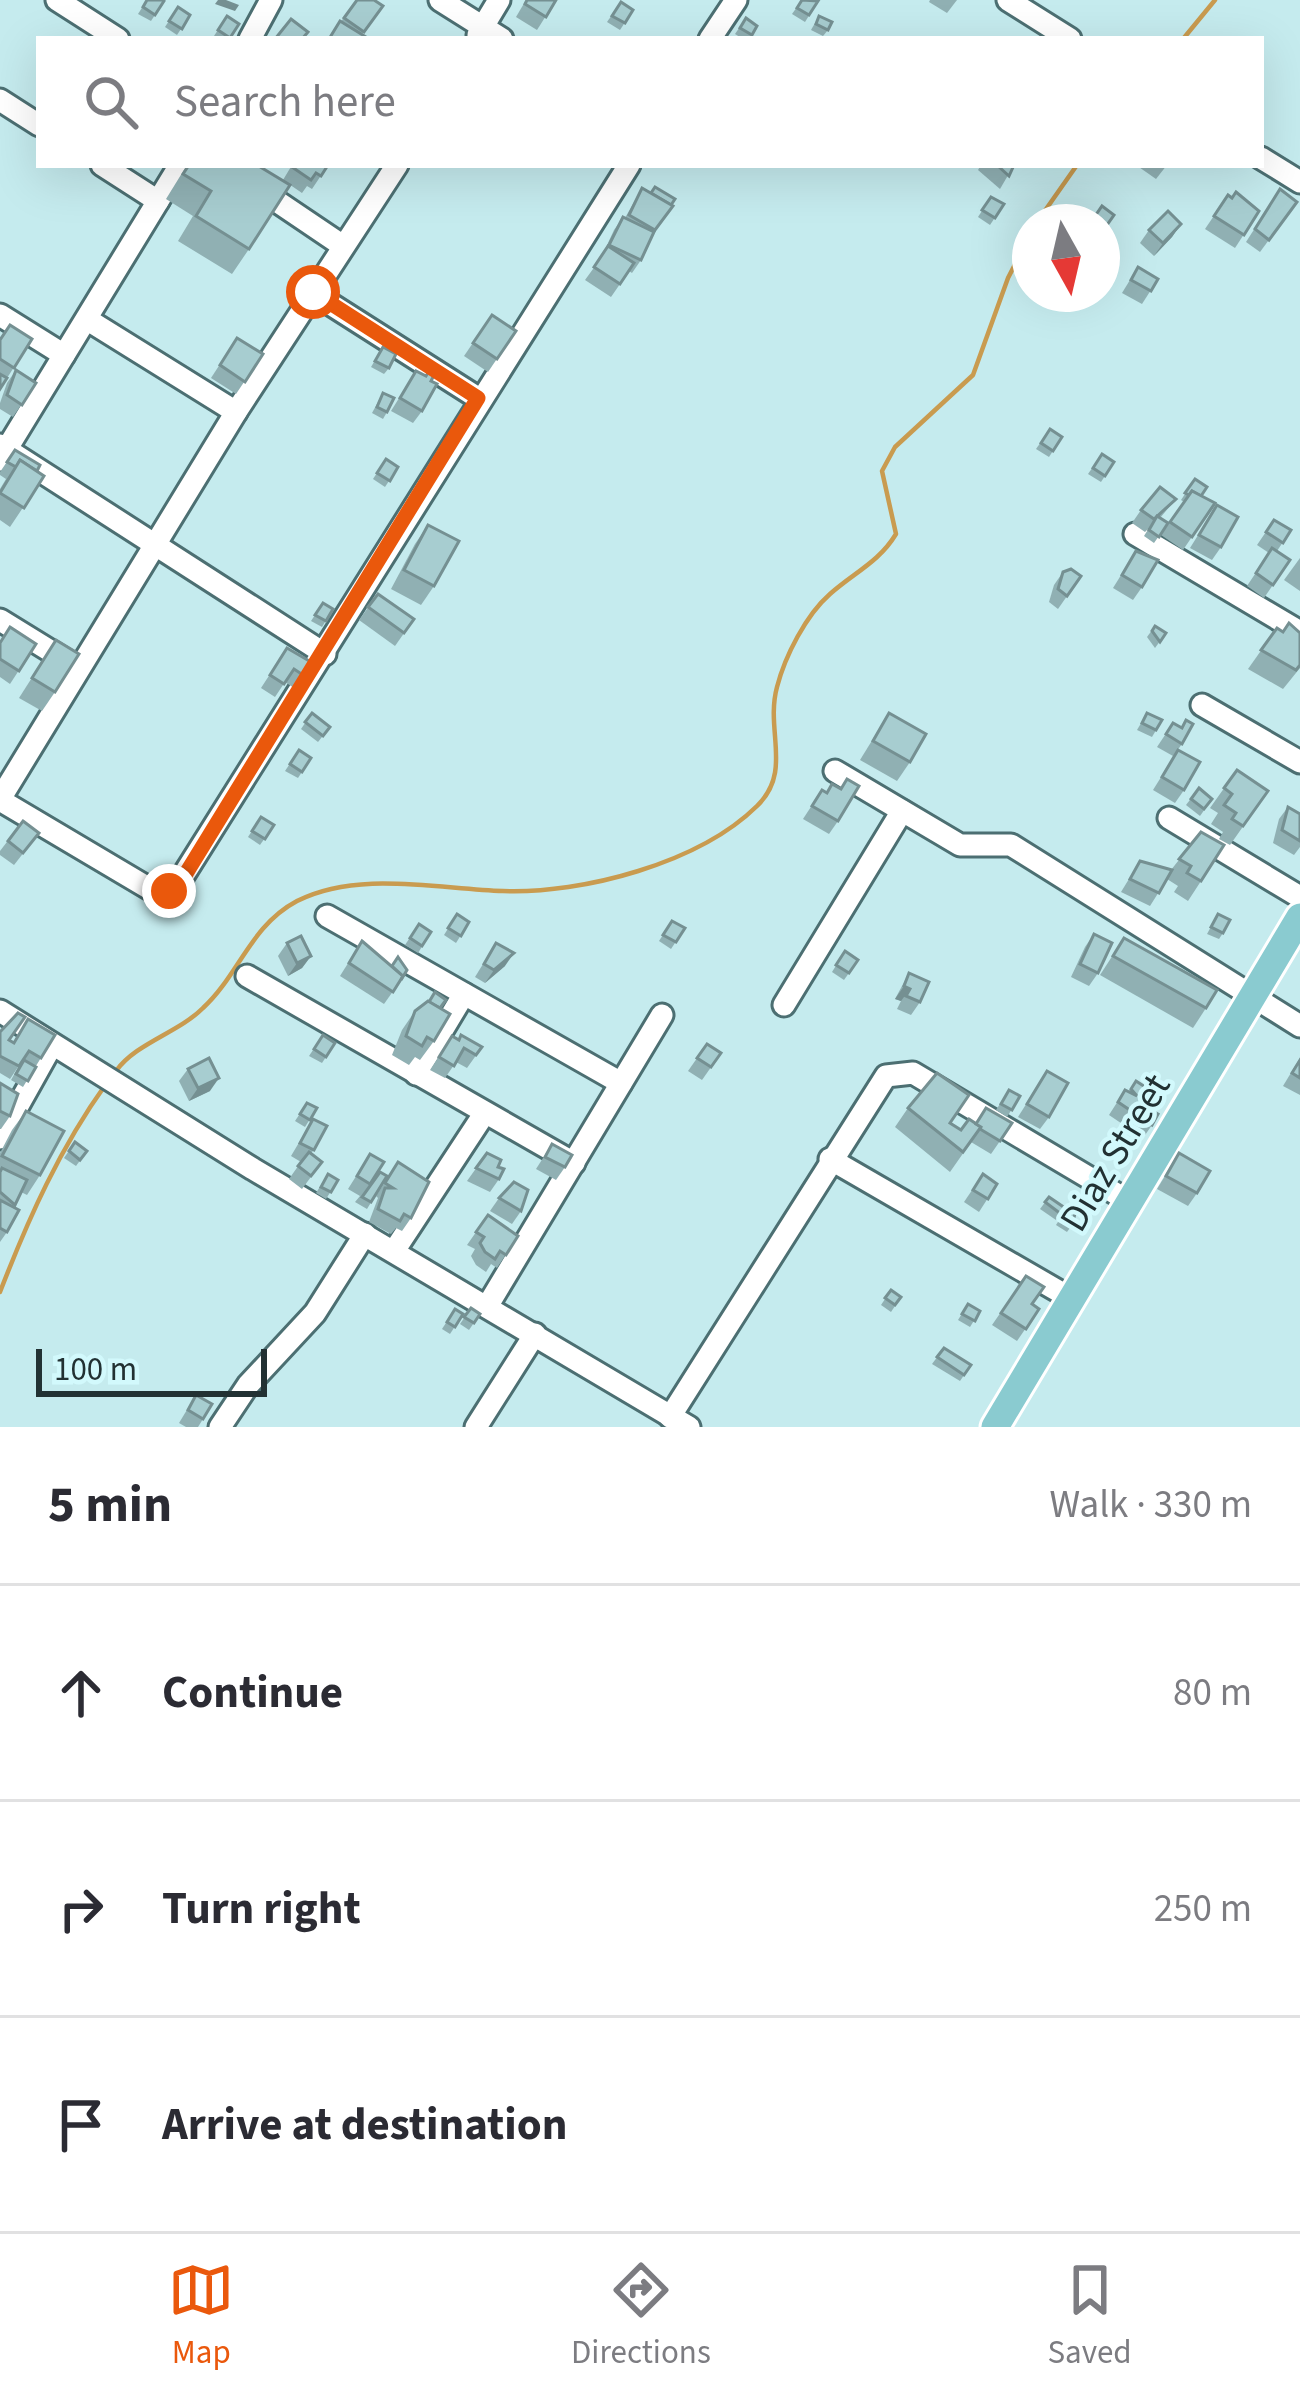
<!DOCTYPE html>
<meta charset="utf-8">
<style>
body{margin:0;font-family:"Source Sans 3",sans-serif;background:#f2f2f3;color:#2b2b33}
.compass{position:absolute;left:1012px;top:204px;width:108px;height:108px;border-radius:50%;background:#fff;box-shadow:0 12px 48px #0002;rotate:172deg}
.scale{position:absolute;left:36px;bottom:30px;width:231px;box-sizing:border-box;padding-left:12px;border:6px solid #223133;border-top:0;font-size:33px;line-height:42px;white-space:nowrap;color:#223133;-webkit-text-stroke:9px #d2f9fc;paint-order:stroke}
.stop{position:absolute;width:36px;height:36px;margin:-27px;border:9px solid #ea580c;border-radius:50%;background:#fff}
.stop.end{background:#ea580c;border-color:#fff;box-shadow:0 3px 12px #0008}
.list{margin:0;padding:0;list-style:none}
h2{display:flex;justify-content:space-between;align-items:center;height:156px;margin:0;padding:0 48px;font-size:51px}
h2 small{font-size:39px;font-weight:400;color:#7c7c81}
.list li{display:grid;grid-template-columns:78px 1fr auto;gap:36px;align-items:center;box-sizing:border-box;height:216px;padding:0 48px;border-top:3px solid #e1e1e2}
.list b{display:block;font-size:45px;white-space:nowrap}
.list em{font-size:39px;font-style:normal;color:#7c7c81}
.icon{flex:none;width:66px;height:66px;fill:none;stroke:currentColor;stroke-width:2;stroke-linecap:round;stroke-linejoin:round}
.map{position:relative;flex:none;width:1300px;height:1427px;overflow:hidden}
.search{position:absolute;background:#fff;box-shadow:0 12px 48px #0002;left:36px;right:36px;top:36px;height:132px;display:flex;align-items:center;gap:30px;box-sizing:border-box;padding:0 42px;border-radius:0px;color:#7c7c81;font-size:45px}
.sheet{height:804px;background:#fff}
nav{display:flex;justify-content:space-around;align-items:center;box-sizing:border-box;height:168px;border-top:3px solid #e1e1e2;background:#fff;font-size:33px;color:#7c7c81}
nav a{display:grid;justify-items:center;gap:6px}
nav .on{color:#ea580c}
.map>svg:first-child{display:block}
</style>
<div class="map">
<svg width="1300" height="1427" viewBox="0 0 1300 1427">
<rect width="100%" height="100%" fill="#c5ebee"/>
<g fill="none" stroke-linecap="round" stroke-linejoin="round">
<g stroke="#c99b4f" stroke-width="4.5">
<polyline points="1183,39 1215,0"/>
<polyline points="1037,222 1077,165"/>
<path d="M116,1071C136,1043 178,1033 203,1008C239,975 250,926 297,901C358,870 438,889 503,891C583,894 699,863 757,806C793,771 765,731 777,687C785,656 806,615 830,594C855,572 879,562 896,534L882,471L895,447L973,375L1008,278L1030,235"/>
<path d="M0,1292C29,1217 60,1148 106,1084"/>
</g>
<g stroke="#4c6f72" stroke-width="27">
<g id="minor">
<polyline points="57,0 118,39"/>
<polyline points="440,0 502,39"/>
<polyline points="1008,0 1070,39"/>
<polyline points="478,35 499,0"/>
<polyline points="250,39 271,0"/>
<polyline points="710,39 736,0"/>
<polyline points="0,100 39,125"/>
<polyline points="1261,158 1300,182"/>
<polyline points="102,165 158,201"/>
<polyline points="223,165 343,246"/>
<polyline points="313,293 478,398"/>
<polyline points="0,315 64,355"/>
<polyline points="88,320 236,412"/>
<polyline points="0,445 325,654"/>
<polyline points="0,460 180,165"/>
<polyline points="1135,534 1300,632"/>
<polyline points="0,620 73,665"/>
<polyline points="1202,705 1300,762"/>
<polyline points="835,771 960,845 1011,845 1300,1026"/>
<polyline points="0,799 236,412 397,165"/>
<polyline points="0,800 150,889 176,887 629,165"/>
<polyline points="1169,818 1300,897"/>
<polyline points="327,916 621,1083"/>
<polyline points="247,976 574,1163"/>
<polyline points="784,1005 902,811"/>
<polyline points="0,1011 253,1169 689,1427"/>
<polyline points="416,1074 464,994"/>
<polyline points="0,1138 52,1045"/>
<polyline points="830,1159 1072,1299"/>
<polyline points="394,1251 484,1114"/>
<polyline points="488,1305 662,1015"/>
<polyline points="670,1417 886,1076 913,1073 1130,1202"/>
<polyline points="220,1427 248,1385 315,1313 365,1234"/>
<polyline points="476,1427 535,1334"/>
</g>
</g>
<g stroke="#fff" stroke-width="33">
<polyline id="major" points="995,1427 1300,917"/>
</g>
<use href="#minor" stroke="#fff" stroke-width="21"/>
<use href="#major" stroke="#8acbd0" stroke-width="27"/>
</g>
<g fill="#90b0b3">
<polygon points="147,0 164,1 151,21 138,14"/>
<polygon points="357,0 383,6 362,34 365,39 328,39"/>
<polygon points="526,0 556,0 537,30 516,17"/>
<polygon points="802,0 818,1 805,22 792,14"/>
<polygon points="930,0 957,0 947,13 929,2"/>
<polygon points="621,2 633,10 620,30 607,22"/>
<polygon points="178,7 190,15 177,35 165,27"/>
<polygon points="227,16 230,39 207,39 214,36"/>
<polygon points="819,16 828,30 823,36 811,30"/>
<polygon points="746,18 757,26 749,39 743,39 735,34"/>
<polygon points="187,165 257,165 249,249 232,274 178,241 193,216 166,199"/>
<polygon points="292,165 328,165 312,189 307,186 302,193 283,180"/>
<polygon points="981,165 1014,165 1000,189 978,170"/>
<polygon points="1136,165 1167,165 1156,179"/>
<polygon points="642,188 651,193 675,199 654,233 641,260 632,273 629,271 611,297 585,280 601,258 614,230 623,217 625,218"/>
<polygon points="1280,189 1297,202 1260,252 1246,242"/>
<polygon points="1228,195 1259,211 1235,248 1205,229"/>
<polygon points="991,197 1004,204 990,225 978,217"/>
<polygon points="1181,224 1172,237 1154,256 1140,243 1149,230"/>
<polygon points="1138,267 1158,279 1142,304 1122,293"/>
<polygon points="492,315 516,331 488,372 464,356"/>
<polygon points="237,338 263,354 236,394 211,378"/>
<polygon points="0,339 32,339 0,389"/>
<polygon points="383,347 389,368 384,374 371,367"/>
<polygon points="16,370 36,383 13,417 0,409 0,403 7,383"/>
<polygon points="416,371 431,381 422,411 413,423 391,411"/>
<polygon points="383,393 387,412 383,419 372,413"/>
<polygon points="1050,429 1062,437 1049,457 1036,449"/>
<polygon points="15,450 44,476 10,527 0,520 0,489 6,479 0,475 0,472"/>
<polygon points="1102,454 1114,462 1101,482 1088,474"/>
<polygon points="386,459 398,467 385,487 373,479"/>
<polygon points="1195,479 1201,496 1215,503 1183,550 1161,535 1184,502 1181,500"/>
<polygon points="1176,499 1160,518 1168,523 1154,543 1144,536 1149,528 1145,532 1132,523 1141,510"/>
<polygon points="1217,505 1221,547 1212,560 1190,548"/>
<polygon points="1274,520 1291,530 1277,551 1290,560 1264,598 1247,586 1269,553 1257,545"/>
<polygon points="428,525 434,586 421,605 391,589 415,544"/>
<polygon points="1136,551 1142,587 1133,600 1113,588"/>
<polygon points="1300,558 1300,591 1284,580"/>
<polygon points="1063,572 1081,576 1058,609 1049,602 1054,585"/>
<polygon points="378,594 414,619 395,646 359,620"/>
<polygon points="323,603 333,609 322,627 311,621"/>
<polygon points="1155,626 1166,633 1155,648 1147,637"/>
<polygon points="1277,628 1283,632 1300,668 1283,689 1248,669"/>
<polygon points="56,640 55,692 42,711 19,698"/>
<polygon points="0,642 36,644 10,684 0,677"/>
<polygon points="287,648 311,662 294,688 285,682 275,697 261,688"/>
<polygon points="312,713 330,727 318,742 301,729"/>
<polygon points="889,713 910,762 897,781 860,760"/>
<polygon points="1147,713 1162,720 1152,737 1137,730"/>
<polygon points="1173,723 1182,744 1173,756 1157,747"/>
<polygon points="299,750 311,758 298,778 285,771"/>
<polygon points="1178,750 1184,790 1175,803 1153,790"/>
<polygon points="1237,770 1268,791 1230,845 1219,839 1223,832 1211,824 1218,813 1210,808"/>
<polygon points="1199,788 1212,799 1200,816 1186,805"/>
<polygon points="822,790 838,821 829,834 803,819"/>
<polygon points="1288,807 1300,814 1300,847 1294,855 1273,843 1279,819"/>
<polygon points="261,817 274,825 260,845 248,837"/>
<polygon points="23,821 39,833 14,865 0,855 0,851"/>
<polygon points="1201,832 1201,881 1188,901 1174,892 1178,886 1167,879 1150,906 1121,892 1140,861 1171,870"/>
<polygon points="457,914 469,922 456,943 444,935"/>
<polygon points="1218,914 1223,933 1219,939 1207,934"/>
<polygon points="672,921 685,928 671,949 659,941"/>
<polygon points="419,924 431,932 418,953 405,945"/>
<polygon points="1094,934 1098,973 1089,986 1071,977 1085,947"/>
<polygon points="1124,938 1206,1008 1193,1028 1100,975"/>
<polygon points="362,941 392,966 401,980 384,1004 340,976"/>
<polygon points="287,943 311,956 302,968 288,976 278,956"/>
<polygon points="496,943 505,966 485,983 475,977"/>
<polygon points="845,951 858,960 844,980 832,972"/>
<polygon points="909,973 920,1002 911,1015 897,1009 901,1001 895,999"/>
<polygon points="441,1008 434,1041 420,1060 415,1057 409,1065 392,1055 402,1030 415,1011"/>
<polygon points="0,1032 13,1042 55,1035 23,1087 11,1080 20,1064 10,1079 0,1073"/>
<polygon points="323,1035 335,1043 322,1063 309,1056"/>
<polygon points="452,1036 459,1040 482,1047 467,1068 456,1062 445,1078 430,1070"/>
<polygon points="707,1044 721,1053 702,1080 688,1071"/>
<polygon points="1300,1058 1300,1095 1283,1086"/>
<polygon points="188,1069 210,1091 189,1101 179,1081"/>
<polygon points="1047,1071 1049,1117 1040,1129 1018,1117"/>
<polygon points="1136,1081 1151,1110 1152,1125 1143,1138 1109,1115 1125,1090 1128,1092"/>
<polygon points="0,1083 10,1116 1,1129 0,1129"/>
<polygon points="1009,1090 1020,1096 1007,1117 996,1110"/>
<polygon points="307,1103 317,1108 305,1127 295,1121"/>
<polygon points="908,1108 950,1123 961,1130 975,1123 986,1108 1000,1141 991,1154 971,1142 950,1172 895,1127"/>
<polygon points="26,1111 40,1175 27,1195 21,1192 13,1207 7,1232 0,1242 0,1153 12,1130"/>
<polygon points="313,1119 327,1126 311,1154 322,1162 302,1189 289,1179 301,1162 291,1156"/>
<polygon points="75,1142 87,1151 76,1166 64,1158"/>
<polygon points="552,1144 565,1167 556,1180 536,1169"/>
<polygon points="487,1153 498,1167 499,1179 490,1192 467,1181"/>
<polygon points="1179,1153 1197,1193 1188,1206 1157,1189"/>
<polygon points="370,1154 373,1180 387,1176 367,1209 355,1202 360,1196 348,1189"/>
<polygon points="398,1162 411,1218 402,1231 396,1228 391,1234 369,1222 378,1198 376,1196"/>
<polygon points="328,1174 338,1180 326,1199 316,1193"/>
<polygon points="983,1174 997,1184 979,1212 964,1202"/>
<polygon points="1049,1197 1065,1208 1056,1220 1040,1209"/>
<polygon points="499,1198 521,1211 512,1224 490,1211"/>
<polygon points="1069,1205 1072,1225 1067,1232 1056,1225"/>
<polygon points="488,1215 518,1236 497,1268 491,1264 486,1272 476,1265 471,1256 475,1249 467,1245"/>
<polygon points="1026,1276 1032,1304 1039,1309 1017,1341 992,1325"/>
<polygon points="891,1290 901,1297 891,1312 881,1305"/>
<polygon points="968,1304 980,1311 970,1327 958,1320"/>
<polygon points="471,1308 480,1314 469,1330 460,1324"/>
<polygon points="455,1309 463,1314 450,1334 442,1329"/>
<polygon points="944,1348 971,1365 960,1381 932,1364"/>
<polygon points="196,1395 203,1419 198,1427 186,1427 179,1423"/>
</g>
<g fill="#759092">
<polygon points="218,0 226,0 239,5 235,11 215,4"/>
<polygon points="1181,224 1172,237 1154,256 1163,243"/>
<polygon points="514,953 505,966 485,983 494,970"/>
<polygon points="311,956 302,968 288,976 297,963"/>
<polygon points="904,986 910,989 901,1001 895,999"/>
<polygon points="219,1078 210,1091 189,1101 198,1088"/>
</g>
<g fill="#a7cdd0" stroke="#759092" stroke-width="3">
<polygon points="147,0 163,0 164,1 155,15 143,7"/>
<polygon points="357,0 374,0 383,6 364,32 344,18"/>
<polygon points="527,0 556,0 546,17 525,4"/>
<polygon points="802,0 818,1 809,15 797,8"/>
<polygon points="621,2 633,10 625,23 612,16"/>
<polygon points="178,7 190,15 182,29 169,21"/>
<polygon points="227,16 239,24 230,38 218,30"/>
<polygon points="819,16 832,22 828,30 816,24"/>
<polygon points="746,18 757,26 752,35 740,28"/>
<polygon points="291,19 308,32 302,39 275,39"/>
<polygon points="340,21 366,37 365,39 329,39"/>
<polygon points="189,165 257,165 290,185 249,249 196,216 211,191 183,174"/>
<polygon points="293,165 328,165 321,176 316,173 311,180 292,167"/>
<polygon points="997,165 1014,165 1009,176"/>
<polygon points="655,187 675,199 671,205 651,193"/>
<polygon points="642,188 673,206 655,230 629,215"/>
<polygon points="1280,189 1297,202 1269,240 1255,229"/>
<polygon points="1236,192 1259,211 1244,235 1214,216 1228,195 1232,198"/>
<polygon points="991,197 1004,204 995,218 982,210"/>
<polygon points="1102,206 1114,215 1102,232 1102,222 1091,222"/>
<polygon points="1168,211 1181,224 1163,243 1149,230"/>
<polygon points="623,217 654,232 641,260 609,245"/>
<polygon points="608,246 634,263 620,284 594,267"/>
<polygon points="1138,267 1158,279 1151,291 1131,280"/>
<polygon points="492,315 516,331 497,359 473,343"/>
<polygon points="10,325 32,339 14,368 0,359 0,340"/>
<polygon points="237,338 263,354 245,382 220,365"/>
<polygon points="383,347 396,354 389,368 375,361"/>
<polygon points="431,368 436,371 431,381 437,384 422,411 400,398 416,371 426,376"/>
<polygon points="16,370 36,383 22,405 7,395"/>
<polygon points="0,374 7,378 0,389"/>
<polygon points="383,393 394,398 387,412 377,407"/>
<polygon points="1050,429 1062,437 1053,451 1041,443"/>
<polygon points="15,450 40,465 37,471 20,460 16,467 7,462"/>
<polygon points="1102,454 1114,462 1105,476 1093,468"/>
<polygon points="386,459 398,467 390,481 377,473"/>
<polygon points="20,460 44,476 24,508 0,493"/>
<polygon points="1195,479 1207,487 1201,496 1192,491 1189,495 1185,493"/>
<polygon points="1160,487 1176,499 1154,519 1141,510"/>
<polygon points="1192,491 1215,503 1192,537 1170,522"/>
<polygon points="1217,505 1238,517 1221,547 1199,535"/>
<polygon points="1157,516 1168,523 1159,537 1149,530"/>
<polygon points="1274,520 1291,530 1283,543 1266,532"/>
<polygon points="428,525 459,541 434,586 404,570"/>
<polygon points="1272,548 1290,560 1273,585 1256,573"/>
<polygon points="1136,551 1158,560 1142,587 1122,575"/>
<polygon points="1071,569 1081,576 1067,596 1058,589 1063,572"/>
<polygon points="378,594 414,619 404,633 368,607"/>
<polygon points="323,603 333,609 326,621 315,615"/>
<polygon points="1289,623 1300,633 1300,665 1296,670 1261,650 1277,628 1283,632"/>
<polygon points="1155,626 1166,633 1160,642 1152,631"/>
<polygon points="10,627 36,644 19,671 0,659 0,643"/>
<polygon points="56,640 79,654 55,692 32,678"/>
<polygon points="287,648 311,662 303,675 294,669 284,684 270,675"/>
<polygon points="312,713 330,727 323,736 305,722"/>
<polygon points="889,713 926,734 910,762 873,741"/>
<polygon points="1147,713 1162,720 1156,730 1142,723"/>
<polygon points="1186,720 1193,724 1182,744 1166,734 1173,723 1182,728"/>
<polygon points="299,750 311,758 302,772 290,764"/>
<polygon points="1178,750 1200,762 1184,790 1162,777"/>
<polygon points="1237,770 1268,791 1243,826 1232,819 1236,813 1224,805 1232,794 1224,788"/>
<polygon points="847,779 859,786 838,821 812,806 822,790 827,793 832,784 841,789"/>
<polygon points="1199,788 1212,799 1204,809 1191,799"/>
<polygon points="1288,807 1300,814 1300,841 1282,830"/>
<polygon points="261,817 274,825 265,839 252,831"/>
<polygon points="23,821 39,833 23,853 8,841"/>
<polygon points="1201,832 1224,845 1201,881 1187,873 1191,866 1179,859"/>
<polygon points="1140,861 1172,870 1159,893 1130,879"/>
<polygon points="457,914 469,922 461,936 448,928"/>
<polygon points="1218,914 1230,920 1223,933 1211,927"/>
<polygon points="672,921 685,928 676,942 663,935"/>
<polygon points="419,924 431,932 422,946 410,938"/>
<polygon points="1094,934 1112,943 1098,973 1080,964"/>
<polygon points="301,936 311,956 297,963 287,943"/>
<polygon points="1124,938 1217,990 1206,1008 1113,956"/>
<polygon points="362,941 403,976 393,992 349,963"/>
<polygon points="496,943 514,953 494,970 484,964"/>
<polygon points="845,951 858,960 849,973 836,965"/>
<polygon points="398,957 407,970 401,980 403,976 392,966"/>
<polygon points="909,973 929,982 920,1002 906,996 910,989 904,986"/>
<polygon points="435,992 446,1000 440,1008 429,1002"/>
<polygon points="428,1001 450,1014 434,1041 427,1037 422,1046 406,1036 415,1011"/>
<polygon points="18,1013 25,1017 9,1040 14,1043 28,1019 55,1035 41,1058 29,1051 19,1066 0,1056 0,1032"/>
<polygon points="323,1035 335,1043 326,1057 314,1049"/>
<polygon points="461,1035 482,1047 476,1055 464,1048 454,1066 439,1057 452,1036 459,1040"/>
<polygon points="707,1044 721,1053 711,1067 697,1058"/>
<polygon points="209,1058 219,1078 198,1088 188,1069"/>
<polygon points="24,1060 36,1067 28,1081 16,1074"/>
<polygon points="1300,1060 1300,1078 1292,1073"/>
<polygon points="1047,1071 1068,1083 1049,1117 1027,1104"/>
<polygon points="937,1073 969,1095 950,1123 961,1130 969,1119 981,1127 963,1152 908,1108"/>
<polygon points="1136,1081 1159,1096 1151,1110 1158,1114 1152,1125 1118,1102 1125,1090 1137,1096 1131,1089"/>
<polygon points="0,1083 18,1094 10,1116 0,1111"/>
<polygon points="1009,1090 1020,1096 1012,1110 1001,1104"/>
<polygon points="307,1103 317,1108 310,1120 300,1114"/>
<polygon points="986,1108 1012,1123 1000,1141 980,1129 981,1127 976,1124"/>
<polygon points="26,1111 64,1131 40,1175 2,1156"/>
<polygon points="313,1119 327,1126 314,1150 300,1143"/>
<polygon points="75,1142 87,1151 80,1160 69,1151"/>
<polygon points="552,1144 572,1155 565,1167 545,1157"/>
<polygon points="309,1152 322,1162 311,1176 298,1166"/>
<polygon points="487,1153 501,1160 498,1167 504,1169 499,1179 476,1168"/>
<polygon points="1179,1153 1210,1171 1197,1193 1166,1176"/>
<polygon points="370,1154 384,1162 370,1184 357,1176"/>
<polygon points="398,1162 429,1182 411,1218 404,1214 400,1221 378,1209 385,1188 393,1188 385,1183"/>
<polygon points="2,1168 27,1180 15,1205 0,1192 0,1172"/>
<polygon points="380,1172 387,1176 371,1202 362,1197"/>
<polygon points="328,1174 338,1180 331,1192 321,1187"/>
<polygon points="983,1174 997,1184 988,1199 973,1190"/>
<polygon points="514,1182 528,1190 521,1211 499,1198"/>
<polygon points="1049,1197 1065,1208 1061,1214 1045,1202"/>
<polygon points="0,1200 19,1210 7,1232 0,1228"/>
<polygon points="1069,1205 1076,1210 1072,1225 1061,1219"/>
<polygon points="488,1215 518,1236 506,1255 500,1251 495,1259 485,1252 480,1243 484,1237 476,1232"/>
<polygon points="1026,1276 1044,1287 1032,1304 1039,1309 1026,1329 1001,1313"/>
<polygon points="891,1290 901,1297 895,1305 885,1298"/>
<polygon points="968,1304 980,1311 975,1321 962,1314"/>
<polygon points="471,1308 480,1314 474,1323 464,1317"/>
<polygon points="455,1309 463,1314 455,1327 447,1322"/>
<polygon points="944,1348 971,1365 964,1375 937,1357"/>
<polygon points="196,1395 212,1404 203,1419 188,1410"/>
</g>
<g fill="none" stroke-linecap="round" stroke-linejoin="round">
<polyline stroke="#ea580c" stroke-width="15" points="169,891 182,880 478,398 313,292"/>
</g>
<g text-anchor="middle" stroke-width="9" stroke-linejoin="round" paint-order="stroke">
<g font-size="39" fill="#223133" stroke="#d2f9fc">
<text transform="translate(1114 1152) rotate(-59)" y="14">Diaz Street</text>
</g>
</g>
</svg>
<svg class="compass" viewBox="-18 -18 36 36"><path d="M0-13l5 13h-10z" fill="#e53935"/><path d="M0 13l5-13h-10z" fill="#7c7c81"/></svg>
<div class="scale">100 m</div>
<div class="stop" style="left:313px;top:292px"></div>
<div class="stop end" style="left:169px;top:891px"></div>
<div class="search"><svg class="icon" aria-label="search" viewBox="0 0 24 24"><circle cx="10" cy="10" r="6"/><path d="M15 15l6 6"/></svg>Search here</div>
</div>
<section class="sheet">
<h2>5 min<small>Walk · 330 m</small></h2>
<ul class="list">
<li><svg class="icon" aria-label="ahead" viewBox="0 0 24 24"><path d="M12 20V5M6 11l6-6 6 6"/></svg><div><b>Continue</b></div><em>80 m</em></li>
<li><svg class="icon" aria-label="right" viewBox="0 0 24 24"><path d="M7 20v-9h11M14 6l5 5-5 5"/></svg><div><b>Turn right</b></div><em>250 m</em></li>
<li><svg class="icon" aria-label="arrive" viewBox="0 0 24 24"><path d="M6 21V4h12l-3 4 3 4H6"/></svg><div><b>Arrive at destination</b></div></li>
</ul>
</section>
<nav>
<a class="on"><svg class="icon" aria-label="map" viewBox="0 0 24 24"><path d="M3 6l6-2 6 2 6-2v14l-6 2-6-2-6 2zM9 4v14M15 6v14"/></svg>Map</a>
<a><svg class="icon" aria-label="directions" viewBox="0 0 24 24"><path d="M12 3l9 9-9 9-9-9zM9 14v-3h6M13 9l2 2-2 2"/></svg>Directions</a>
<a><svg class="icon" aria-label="saved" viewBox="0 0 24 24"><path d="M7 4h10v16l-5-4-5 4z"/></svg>Saved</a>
</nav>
